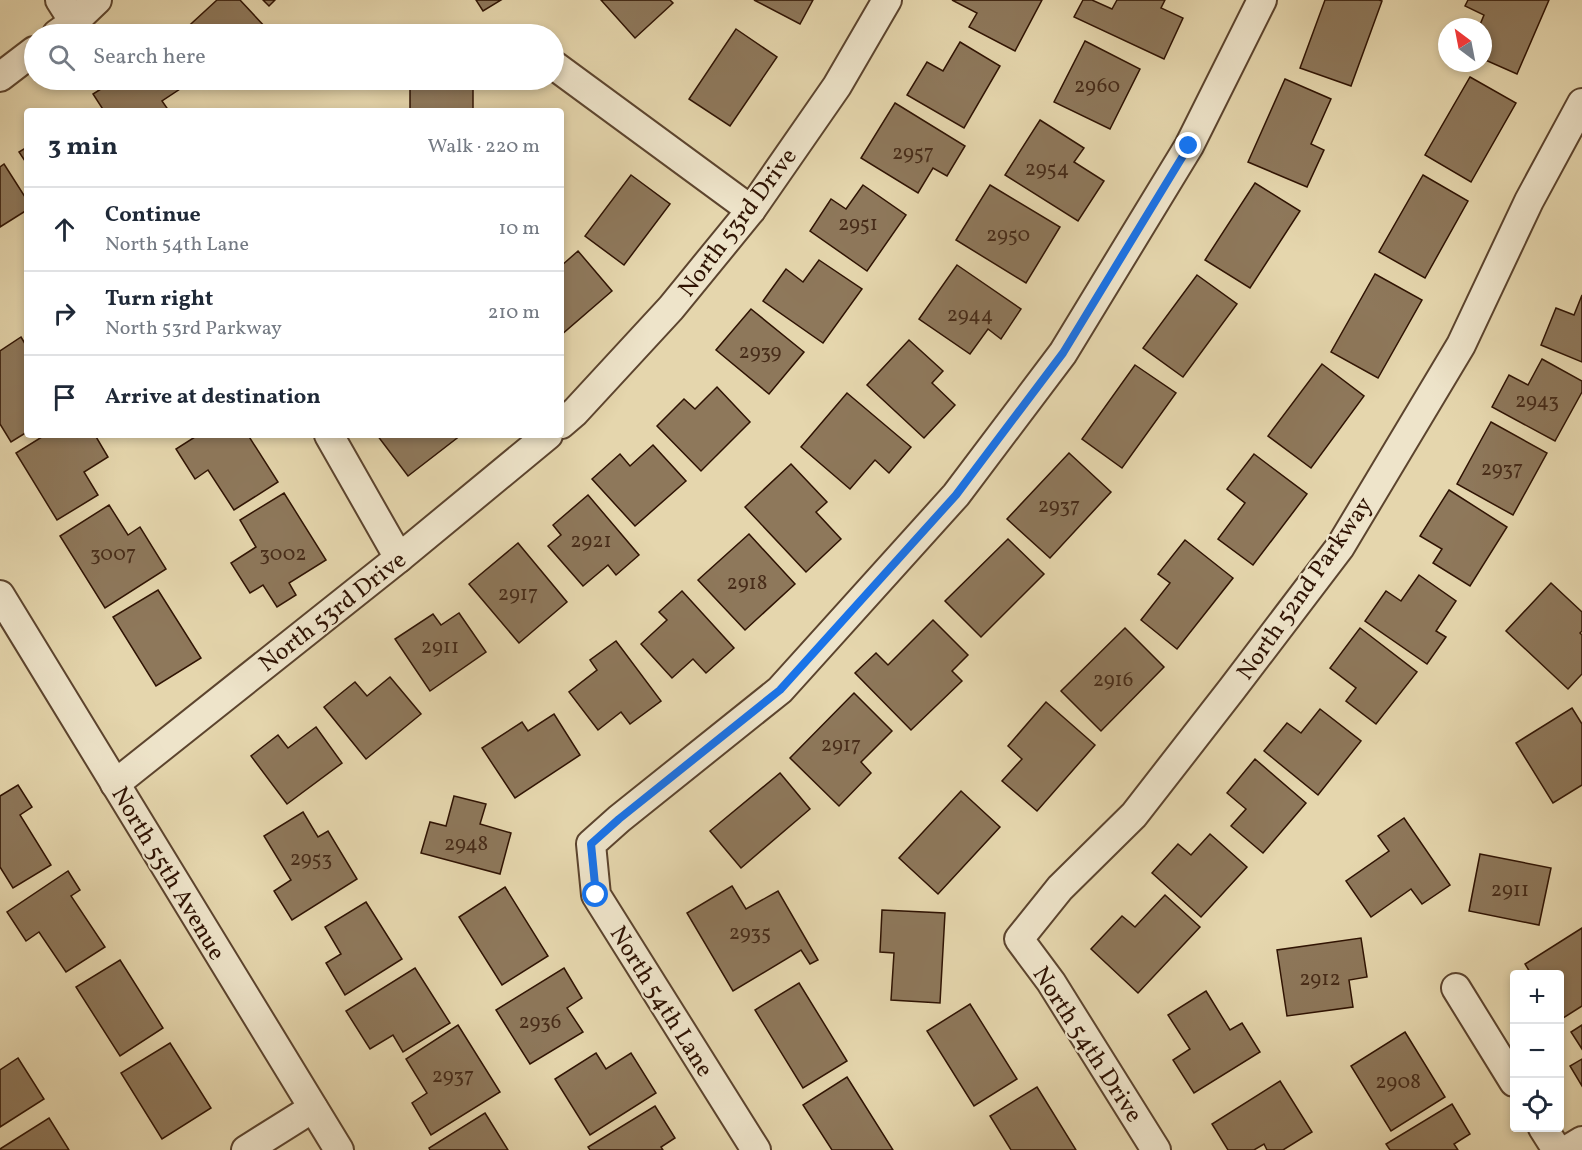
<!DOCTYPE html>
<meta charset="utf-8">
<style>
body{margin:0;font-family:Vollkorn,serif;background:#f6f6f7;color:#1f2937}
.controls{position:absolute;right:18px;bottom:18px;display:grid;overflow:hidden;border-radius:6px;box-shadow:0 3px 9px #0003}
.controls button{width:54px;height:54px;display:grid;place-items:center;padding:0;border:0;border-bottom:2px solid #e0e1e3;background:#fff;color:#1f2937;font:30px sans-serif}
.compass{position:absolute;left:1438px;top:18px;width:54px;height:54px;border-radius:50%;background:#fff;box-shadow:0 3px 9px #0003;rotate:328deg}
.stop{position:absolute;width:18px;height:18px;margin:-14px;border:4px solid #1a73e8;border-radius:50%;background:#fff}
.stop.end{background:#1a73e8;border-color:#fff;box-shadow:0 2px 6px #0008}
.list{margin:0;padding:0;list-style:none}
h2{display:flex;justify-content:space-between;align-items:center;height:78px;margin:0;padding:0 24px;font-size:26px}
h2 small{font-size:20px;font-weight:400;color:#747a83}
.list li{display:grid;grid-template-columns:39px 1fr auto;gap:18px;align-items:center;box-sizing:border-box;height:84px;padding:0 24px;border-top:2px solid #e0e1e3}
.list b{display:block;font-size:22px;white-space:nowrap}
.list p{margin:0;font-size:20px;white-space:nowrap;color:#747a83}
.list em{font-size:20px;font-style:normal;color:#747a83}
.icon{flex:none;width:33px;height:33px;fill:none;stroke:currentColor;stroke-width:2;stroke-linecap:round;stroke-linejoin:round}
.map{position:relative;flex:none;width:1582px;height:1150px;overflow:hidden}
.search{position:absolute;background:#fff;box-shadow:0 3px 9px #0003;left:24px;top:24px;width:540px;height:66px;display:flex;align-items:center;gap:15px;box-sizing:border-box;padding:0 21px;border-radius:33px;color:#747a83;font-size:22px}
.panel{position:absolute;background:#fff;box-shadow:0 3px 9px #0003;left:24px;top:108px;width:540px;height:330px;border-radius:6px}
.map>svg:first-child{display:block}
</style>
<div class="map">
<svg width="1582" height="1150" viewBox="0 0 1582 1150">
<rect width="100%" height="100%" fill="#e5d6ad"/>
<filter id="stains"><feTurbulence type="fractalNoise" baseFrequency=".00333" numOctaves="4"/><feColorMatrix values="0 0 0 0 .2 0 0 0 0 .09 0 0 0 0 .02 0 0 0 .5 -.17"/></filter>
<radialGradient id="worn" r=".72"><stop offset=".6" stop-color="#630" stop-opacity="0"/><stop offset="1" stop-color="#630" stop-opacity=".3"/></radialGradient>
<g fill="#8e785b" stroke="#2f1303" stroke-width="1.5">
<polygon points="217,0 240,0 267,29 262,34 180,34"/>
<polygon points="263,0 275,0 269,6"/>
<polygon points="476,0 501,0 483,11"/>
<polygon points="601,0 670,0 673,3 635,38"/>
<polygon points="754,0 813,0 800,24"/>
<polygon points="952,0 1042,0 1015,51 969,27 977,13"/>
<polygon points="1083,0 1092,0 1112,9 1117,0 1165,0 1161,8 1183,18 1164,59 1074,17"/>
<polygon points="1325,0 1379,0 1382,1 1351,86 1300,68"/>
<polygon points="1468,0 1549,0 1517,74 1483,59 1483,27 1479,27 1484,15 1465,6"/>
<polygon points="736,29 777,57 730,126 689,99"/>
<polygon points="1085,41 1140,69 1110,129 1054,102"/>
<polygon points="960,42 1000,66 964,128 907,95 927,62 943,71"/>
<polygon points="1470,77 1516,103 1471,182 1425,155"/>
<polygon points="1285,79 1331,99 1311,144 1324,150 1307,187 1248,162"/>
<polygon points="115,80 179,80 183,87 162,101 169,111 104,111 93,94"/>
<rect x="410" y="80" width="63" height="31"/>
<polygon points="895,103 965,146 947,176 933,168 918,193 861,158"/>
<polygon points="1040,120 1084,148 1074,162 1104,181 1078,221 1005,175"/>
<polygon points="27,147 27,164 19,152"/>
<polygon points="4,164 27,200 27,210 0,227 0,167"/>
<polygon points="631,175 670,204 624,265 585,236"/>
<polygon points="1423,175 1468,201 1425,278 1379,252"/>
<polygon points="1255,183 1300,211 1250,288 1205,260"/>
<polygon points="863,185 906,215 867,271 810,231 831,199 846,209"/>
<polygon points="990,185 1060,227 1026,283 956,240"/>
<polygon points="578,251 612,291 561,335 561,266"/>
<polygon points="819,260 862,289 823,343 763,301 786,269 803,282"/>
<polygon points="957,265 1021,309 1001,339 988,329 970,354 919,319"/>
<polygon points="1375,274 1422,300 1378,378 1331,352"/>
<polygon points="1197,275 1237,304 1183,377 1143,348"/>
<polygon points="1582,295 1582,362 1541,345 1556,308 1574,315"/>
<polygon points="751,309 804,352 769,394 716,350"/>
<polygon points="21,337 27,347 27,432 11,442 0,424 0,351"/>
<polygon points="909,340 943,371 932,383 955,405 924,438 867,385"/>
<polygon points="1542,359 1582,381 1582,392 1555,441 1492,407 1509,375 1528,385"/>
<polygon points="1322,364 1364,396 1311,468 1268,436"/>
<polygon points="1135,365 1176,393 1122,468 1082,439"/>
<polygon points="717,387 750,422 701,471 657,426 684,399 695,409"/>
<polygon points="847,393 911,447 889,473 875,460 850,489 801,447"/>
<polygon points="1491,422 1547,453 1513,515 1457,484"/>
<polygon points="45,435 95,435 108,457 84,472 98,495 57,520 16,453"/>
<polygon points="198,435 248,435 278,482 234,510 208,470 195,479 176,449"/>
<polygon points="377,435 461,435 408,476"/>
<polygon points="653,445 686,481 635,526 592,479 620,454 630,466"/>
<polygon points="1069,453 1111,492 1050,558 1007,519"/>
<polygon points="1254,454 1307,494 1253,565 1218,539 1245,503 1227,489"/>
<polygon points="791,464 827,502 816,512 841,539 806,572 745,507"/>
<polygon points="1449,490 1507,527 1470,586 1433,563 1442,549 1420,536"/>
<polygon points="284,493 326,560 289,583 296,595 277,607 263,585 250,593 231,563 256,547 240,520"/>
<polygon points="588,495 639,555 616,575 608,565 583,586 548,546 561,535 553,525"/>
<polygon points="109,505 128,535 140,527 166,569 105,608 60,536"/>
<polygon points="749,534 795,584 745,630 698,580"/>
<polygon points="1008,539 1044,574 981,637 945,601"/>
<polygon points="1185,540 1233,578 1177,649 1141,620 1170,583 1158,574"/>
<polygon points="518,543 567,602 519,643 469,584"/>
<polygon points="1419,575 1456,601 1436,631 1446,637 1427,664 1365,621 1386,591 1401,601"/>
<polygon points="1551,583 1582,612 1582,631 1580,633 1582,635 1582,674 1568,689 1506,631"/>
<polygon points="158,590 201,658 156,686 113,617"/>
<polygon points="682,591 734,648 706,673 693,659 672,678 641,644 667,620 659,612"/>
<polygon points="459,613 486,652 430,691 395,639 433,614 441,625"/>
<polygon points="933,620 968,655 952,671 962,681 911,730 855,673 876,653 888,665"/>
<polygon points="1125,628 1164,667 1101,731 1061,691"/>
<polygon points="1360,628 1417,672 1376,724 1346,701 1356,688 1330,668"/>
<polygon points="616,641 661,701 630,724 621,712 598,730 569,692 597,670 590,660"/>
<polygon points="390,677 421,714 366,759 324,707 355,682 367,696"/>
<polygon points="854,693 892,731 861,762 871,773 839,806 790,758"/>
<polygon points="1046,702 1095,745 1037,811 1002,781 1022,759 1008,746"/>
<polygon points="1572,708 1582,724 1582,785 1553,803 1516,743"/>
<polygon points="1320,709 1361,741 1318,795 1264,751 1287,723 1301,733"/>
<polygon points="554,714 580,755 515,798 482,748 522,722 528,731"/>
<polygon points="316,727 342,763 287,804 251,756 278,735 288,748"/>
<polygon points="1255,759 1306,803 1263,853 1231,826 1246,809 1227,793"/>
<polygon points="780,773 810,809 741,868 710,831"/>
<polygon points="18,785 32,807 20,815 51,865 13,888 0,867 0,796"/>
<polygon points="961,791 1000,827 938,894 899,858"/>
<polygon points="454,796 486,804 480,824 511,833 500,874 421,853 430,822 446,826"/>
<polygon points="303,812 318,837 328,831 357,879 292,920 274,891 291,880 264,836"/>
<polygon points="1404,818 1450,885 1422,904 1411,889 1371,917 1346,881 1389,851 1378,836"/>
<polygon points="1210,834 1247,867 1201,917 1152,873 1178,844 1191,855"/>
<polygon points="1480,854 1551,868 1539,925 1469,911"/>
<polygon points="68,871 80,890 71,896 105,947 66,972 39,932 26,941 7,912"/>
<polygon points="732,886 746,909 778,891 818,960 810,964 801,950 733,991 687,913"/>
<polygon points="505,887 548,956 502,985 459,917"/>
<polygon points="1165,895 1200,927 1138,993 1091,949 1122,916 1135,927"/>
<polygon points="366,902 402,959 345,995 326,963 341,954 325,927"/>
<polygon points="882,910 945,913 940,1003 891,1000 894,953 880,952"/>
<polygon points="1582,928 1582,1006 1560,1020 1560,974 1531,974 1525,964"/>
<polygon points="1361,938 1367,977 1349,980 1353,1007 1287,1016 1277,950"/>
<polygon points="120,960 163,1028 120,1056 76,987"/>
<polygon points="415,968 450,1023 403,1052 393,1035 370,1049 346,1011"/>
<polygon points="564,968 582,998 567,1008 583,1032 530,1064 496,1010"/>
<polygon points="799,983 847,1061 803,1088 755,1010"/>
<polygon points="1206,991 1230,1030 1242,1023 1260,1052 1194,1093 1173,1060 1190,1049 1168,1015"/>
<polygon points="970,1004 1017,1079 974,1106 927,1031"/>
<polygon points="458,1025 500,1092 431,1135 412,1103 427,1093 406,1059"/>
<polygon points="1582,1025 1582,1049 1571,1032"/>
<polygon points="1405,1032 1445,1097 1391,1131 1351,1066"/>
<polygon points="170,1043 211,1108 162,1139 121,1073"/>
<polygon points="596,1053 606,1069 631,1053 656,1093 590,1135 555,1079"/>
<polygon points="18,1058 44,1099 0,1127 0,1070"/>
<polygon points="1582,1059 1582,1086 1570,1066"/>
<polygon points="847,1077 893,1150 832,1150 803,1105"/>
<polygon points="1280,1081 1312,1132 1283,1150 1267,1150 1264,1144 1254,1150 1228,1150 1212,1124"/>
<polygon points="1037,1087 1076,1150 1011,1150 990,1116"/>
<polygon points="1452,1104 1470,1134 1454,1144 1458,1150 1390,1150 1386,1144"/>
<polygon points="655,1106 675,1138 661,1147 663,1150 590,1150 588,1147"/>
<polygon points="485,1113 508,1150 430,1150 429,1148"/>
<polygon points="49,1118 69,1150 0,1150 0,1149"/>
</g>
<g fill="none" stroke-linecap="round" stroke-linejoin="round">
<g stroke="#5c442e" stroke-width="32">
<g id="minor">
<polyline points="60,0 74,22"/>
<polyline points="57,34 74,22 97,0"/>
<polyline points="555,66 751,210"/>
<polyline points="0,77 34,51"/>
<polyline points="561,424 575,412 671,308 751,210 837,86 887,0"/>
<polyline points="329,435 399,558"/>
<polyline points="0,595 339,1150"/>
<polyline points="115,784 399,558 548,435"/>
<polyline points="1456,988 1514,1082"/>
<polyline points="1543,1128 1557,1150"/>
<polyline points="246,1150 313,1108"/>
<polyline points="756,1150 596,895 591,844 619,819 780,690 956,495 1063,353 1189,146 1262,0"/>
<polyline points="1156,1150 1051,982 1019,939 1060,888 1134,815 1232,689 1340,547 1461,345 1529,201 1582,103"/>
<polyline points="1567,1150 1582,1141"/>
</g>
</g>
<use href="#minor" stroke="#eee4ca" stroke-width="28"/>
</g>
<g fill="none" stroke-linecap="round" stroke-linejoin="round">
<polyline stroke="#1a73e8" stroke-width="8" points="596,895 591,844 619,819 780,690 956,495 1063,353 1189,146"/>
</g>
<g text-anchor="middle" stroke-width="4.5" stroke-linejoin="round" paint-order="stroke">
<g font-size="21" fill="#472c19">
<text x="1097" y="92">2960</text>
<text x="913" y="159">2957</text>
<text x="1047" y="175">2954</text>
<text x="858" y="230">2951</text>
<text x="1008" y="241">2950</text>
<text x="970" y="321">2944</text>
<text x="760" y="358">2939</text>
<text x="1537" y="407">2943</text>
<text x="1502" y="475">2937</text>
<text x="1059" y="512">2937</text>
<text x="591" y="547">2921</text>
<text x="113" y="560">3007</text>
<text x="283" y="560">3002</text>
<text x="747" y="589">2918</text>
<text x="518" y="600">2917</text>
<text x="440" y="653">2911</text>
<text x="1113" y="686">2916</text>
<text x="841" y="751">2917</text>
<text x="466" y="850">2948</text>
<text x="311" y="865">2953</text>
<text x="1510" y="896">2911</text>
<text x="750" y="939">2935</text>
<text x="1320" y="985">2912</text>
<text x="540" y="1028">2936</text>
<text x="453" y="1082">2937</text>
<text x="1398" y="1088">2908</text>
</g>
<g font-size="24" fill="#2f1303" stroke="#eee4ca">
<text transform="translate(737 222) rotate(-53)" y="8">North 53rd Drive</text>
<text transform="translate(1304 588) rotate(-55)" y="8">North 52nd Parkway</text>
<text transform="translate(332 611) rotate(-38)" y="8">North 53rd Drive</text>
<text transform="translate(169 873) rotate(59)" y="8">North 55th Avenue</text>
<text transform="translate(662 1001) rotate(58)" y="8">North 54th Lane</text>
<text transform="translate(1088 1044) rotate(57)" y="8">North 54th Drive</text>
</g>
</g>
<rect width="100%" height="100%" filter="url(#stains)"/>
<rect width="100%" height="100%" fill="url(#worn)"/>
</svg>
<div class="controls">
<button>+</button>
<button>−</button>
<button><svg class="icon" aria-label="locate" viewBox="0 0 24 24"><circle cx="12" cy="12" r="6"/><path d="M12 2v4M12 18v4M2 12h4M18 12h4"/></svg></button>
</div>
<svg class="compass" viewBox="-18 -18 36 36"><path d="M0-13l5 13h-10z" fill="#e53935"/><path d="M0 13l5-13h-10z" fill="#747a83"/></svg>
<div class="stop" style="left:596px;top:895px"></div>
<div class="stop end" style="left:1189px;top:146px"></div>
<div class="search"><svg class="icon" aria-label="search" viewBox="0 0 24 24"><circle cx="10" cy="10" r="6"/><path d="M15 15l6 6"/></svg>Search here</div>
<section class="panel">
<h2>3 min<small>Walk · 220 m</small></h2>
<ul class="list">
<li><svg class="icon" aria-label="ahead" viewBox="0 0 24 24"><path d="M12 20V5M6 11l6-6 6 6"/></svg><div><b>Continue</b><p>North 54th Lane</p></div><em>10 m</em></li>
<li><svg class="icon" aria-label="right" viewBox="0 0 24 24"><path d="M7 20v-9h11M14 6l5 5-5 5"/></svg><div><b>Turn right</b><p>North 53rd Parkway</p></div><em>210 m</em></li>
<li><svg class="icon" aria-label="arrive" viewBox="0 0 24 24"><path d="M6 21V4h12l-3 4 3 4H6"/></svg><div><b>Arrive at destination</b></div></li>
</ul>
</section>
</div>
